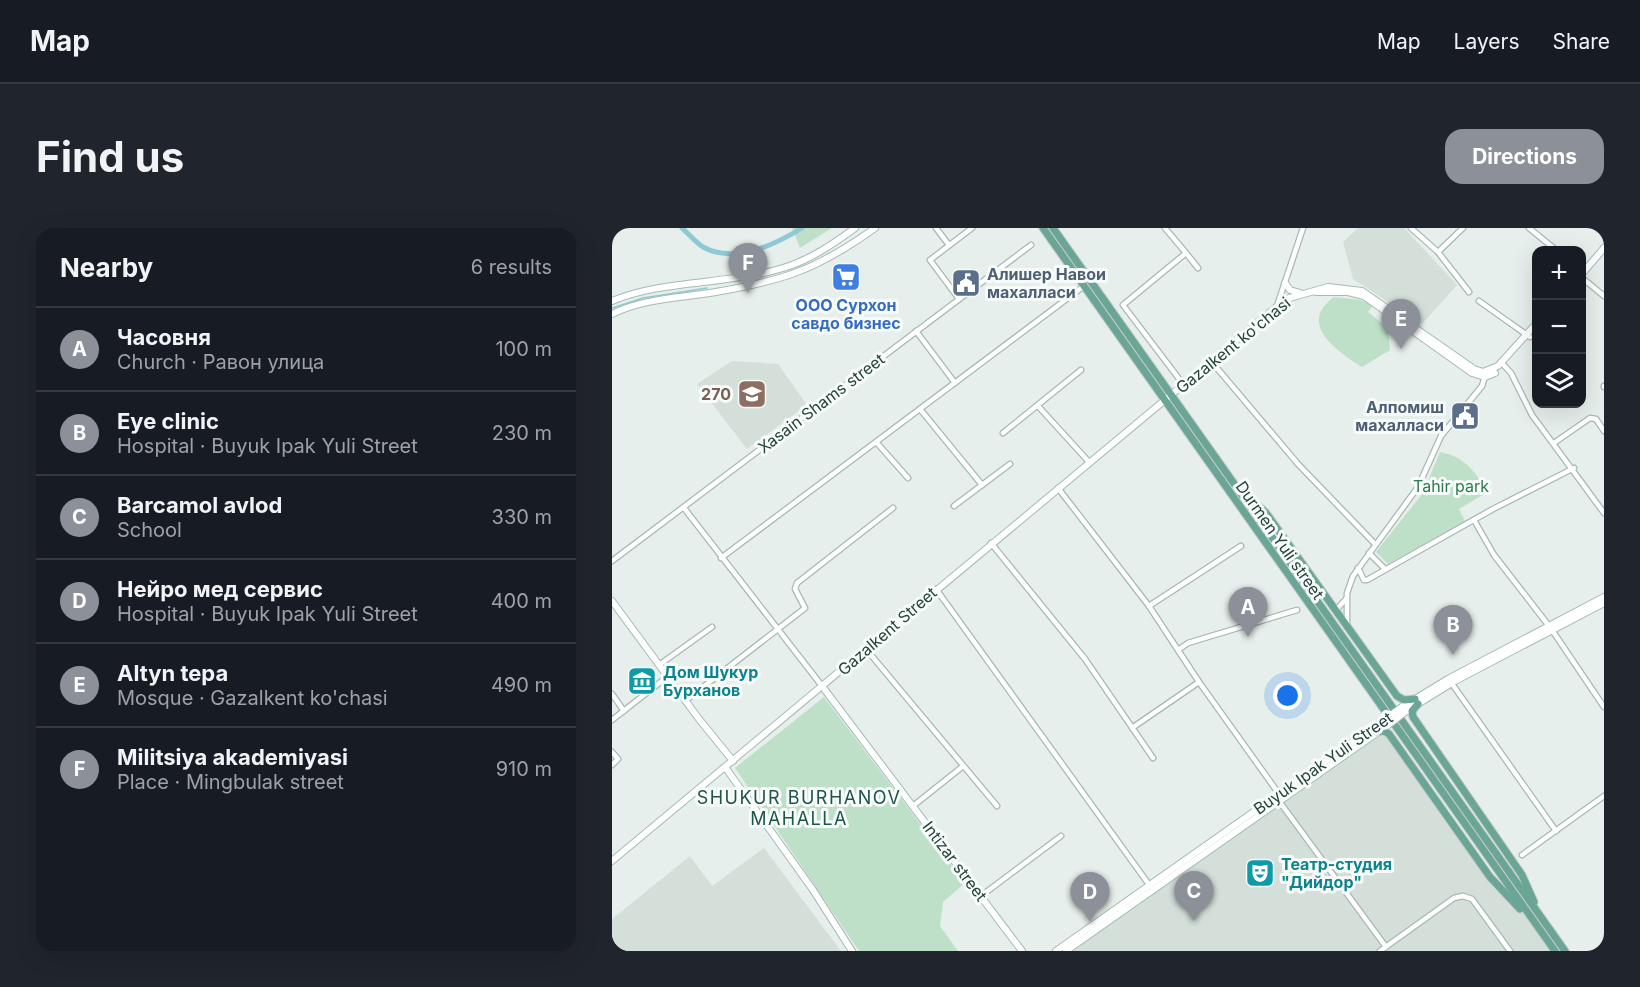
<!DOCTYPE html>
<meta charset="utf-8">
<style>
body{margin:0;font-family:Inter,sans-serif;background:#20242c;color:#f1f3f6}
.controls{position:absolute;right:18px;top:18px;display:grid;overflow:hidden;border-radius:12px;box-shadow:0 6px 24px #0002}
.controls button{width:54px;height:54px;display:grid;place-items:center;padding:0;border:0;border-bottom:2px solid #363941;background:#171b24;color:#f1f3f6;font:30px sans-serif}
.you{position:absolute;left:676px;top:468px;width:21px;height:21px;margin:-15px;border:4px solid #fff;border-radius:50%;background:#1a73e8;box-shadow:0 0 0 9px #1a73e833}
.badge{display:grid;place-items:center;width:39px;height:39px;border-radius:50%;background:#8c9099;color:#fff;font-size:20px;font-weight:700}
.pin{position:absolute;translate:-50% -50px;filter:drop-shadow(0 2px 3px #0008)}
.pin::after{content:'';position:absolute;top:32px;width:21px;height:18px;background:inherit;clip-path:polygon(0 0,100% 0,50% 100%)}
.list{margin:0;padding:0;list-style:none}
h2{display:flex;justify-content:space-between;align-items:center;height:78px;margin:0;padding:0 24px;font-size:26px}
h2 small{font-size:20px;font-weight:400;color:#9ea1a6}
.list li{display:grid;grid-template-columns:39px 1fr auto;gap:18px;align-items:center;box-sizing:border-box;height:84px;padding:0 24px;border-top:2px solid #363941}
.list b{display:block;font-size:22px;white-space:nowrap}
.list p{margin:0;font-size:20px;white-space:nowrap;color:#9ea1a6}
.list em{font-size:20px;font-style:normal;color:#9ea1a6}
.icon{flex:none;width:33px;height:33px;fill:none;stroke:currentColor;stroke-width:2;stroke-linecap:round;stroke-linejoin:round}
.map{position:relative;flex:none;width:992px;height:723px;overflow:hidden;border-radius:18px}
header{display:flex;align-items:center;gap:36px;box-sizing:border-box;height:84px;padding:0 30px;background:#171b24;border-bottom:2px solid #363941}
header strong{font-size:28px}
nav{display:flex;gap:33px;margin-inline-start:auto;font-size:21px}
.intro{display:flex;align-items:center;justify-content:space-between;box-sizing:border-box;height:144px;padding:0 36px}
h1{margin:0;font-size:42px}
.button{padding:15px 27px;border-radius:18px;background:#8c9099;color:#fff;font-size:21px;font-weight:700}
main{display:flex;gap:36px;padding:0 36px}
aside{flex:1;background:#171b24;border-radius:18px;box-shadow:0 6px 24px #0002}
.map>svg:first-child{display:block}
</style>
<header>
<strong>Map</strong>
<nav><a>Map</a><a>Layers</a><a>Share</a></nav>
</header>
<div class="intro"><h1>Find us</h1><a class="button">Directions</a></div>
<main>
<aside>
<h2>Nearby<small>6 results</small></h2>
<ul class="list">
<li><span class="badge">A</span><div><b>Часовня</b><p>Church · Равон улица</p></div><em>100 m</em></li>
<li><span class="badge">B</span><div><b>Eye clinic</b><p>Hospital · Buyuk Ipak Yuli Street</p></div><em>230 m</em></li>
<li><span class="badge">C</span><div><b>Barcamol avlod</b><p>School</p></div><em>330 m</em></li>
<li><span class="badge">D</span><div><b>Нейро мед сервис</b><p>Hospital · Buyuk Ipak Yuli Street</p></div><em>400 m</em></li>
<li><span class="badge">E</span><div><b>Altyn tepa</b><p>Mosque · Gazalkent ko'chasi</p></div><em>490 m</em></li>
<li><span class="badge">F</span><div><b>Militsiya akademiyasi</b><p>Place · Mingbulak street</p></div><em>910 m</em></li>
</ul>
</aside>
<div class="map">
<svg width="992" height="723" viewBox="0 0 992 723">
<rect width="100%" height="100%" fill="#e6efeb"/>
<g fill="#d4dfda">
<polygon points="746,0 792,0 845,57 810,96 741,51 731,14"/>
<polygon points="120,133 166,136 195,177 135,221 85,156"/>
<polygon points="773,503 878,649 923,695 943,723 454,723 764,505"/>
<polygon points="152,620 229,723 0,723 0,691 78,628 100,658"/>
</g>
<g fill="#bfe0c8">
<polygon points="180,0 220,0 188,20"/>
<path d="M722,69L748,72L761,77L756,84L776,100L778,122L750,139C725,123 685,96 722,69Z"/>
<path d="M828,224C851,228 865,243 874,265L847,281L853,293L776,336L764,324L811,265Z"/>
<polygon points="212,469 353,655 331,674 328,698 346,723 247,723 123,540"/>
</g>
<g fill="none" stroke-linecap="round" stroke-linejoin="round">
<polyline stroke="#8ec9d4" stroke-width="1.5" points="0,80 31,70 95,60"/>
<path stroke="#8ec9d4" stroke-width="5" d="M70,0C77,6 83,14 91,19C122,36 163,17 190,0"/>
<g stroke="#a8b8b2" stroke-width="7">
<g id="street">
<polyline points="324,0 337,17"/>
<polyline points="553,0 574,25 511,77 571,156"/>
<polyline points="799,0 826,24 857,64"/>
<polyline points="917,0 944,22"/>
<polyline points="826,24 851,0"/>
<polyline points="574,25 586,40"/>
<polyline points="969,49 992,68"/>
<polyline points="347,71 318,32 360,0"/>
<polyline points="867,73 918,109"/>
<polyline points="665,78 691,0"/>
<polyline points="304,103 343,155"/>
<polyline points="599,133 686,236 763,316"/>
<polyline points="889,134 899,145 920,187 992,285"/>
<polyline points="992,159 992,158"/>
<polyline points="426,178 477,234"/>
<polyline points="308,181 370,257"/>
<polyline points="391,205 469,142"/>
<polyline points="265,215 296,250"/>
<polyline points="942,215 978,190 984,191 992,203"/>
<polyline points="446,260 537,378 587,454 667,566"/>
<polyline points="342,278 398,236"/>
<polyline points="72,280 210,458"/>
<polyline points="862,292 882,327 937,398"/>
<polyline points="379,315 473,431 541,530"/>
<polyline points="757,325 773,341"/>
<polyline points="109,330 472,58"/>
<polyline points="0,333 419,17"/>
<polyline points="746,340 752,352 755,352 881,281 962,240"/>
<polyline points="324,361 538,658"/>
<polyline points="537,378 629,318"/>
<polyline points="724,382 734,371"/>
<polyline points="735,396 735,365 741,348 806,259 829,208 870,158 873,148"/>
<polyline points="940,402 992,479"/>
<polyline points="254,421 385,578"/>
<polyline points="566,422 576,415 685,382"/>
<polyline points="47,437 100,399"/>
<polyline points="838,453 944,603"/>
<polyline points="0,466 12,483"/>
<polyline points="73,473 193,380 183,361 185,355 281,280"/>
<polyline points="0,492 55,449"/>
<polyline points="520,500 587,454"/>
<polyline points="0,524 6,531 0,537"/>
<polyline points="667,573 774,719"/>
<polyline points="301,578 350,539"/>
<polyline points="910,627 992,568"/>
<polyline points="369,668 449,608"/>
<polyline points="768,723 842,670 851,668 860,671 898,723"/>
</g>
</g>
<g stroke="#a4bbb3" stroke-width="8">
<g id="secondary">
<polyline points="969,47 992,20"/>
<polyline points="673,55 678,62 688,65"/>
<polyline points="704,64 736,64 752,68 860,145 873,149 883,145"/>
<path d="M0,73C54,51 116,57 171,40C198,32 221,16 243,0"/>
<path d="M0,86C30,71 65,70 98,65C170,53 203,43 263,0"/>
<polyline points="0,373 87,491 121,533"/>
<polyline points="210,458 410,723"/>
<polyline points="790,479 836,451 992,369"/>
<polyline points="793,484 843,453 992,375"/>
<polyline points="113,539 201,662 240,723"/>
<polyline points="0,633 674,71 716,59 750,63 862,141 871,144 886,138 924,96"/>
<polyline points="444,723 772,492"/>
<polyline points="454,723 776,497"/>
</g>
</g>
<g stroke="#c2cac8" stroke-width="9">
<g id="primary">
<polyline points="431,0 943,723"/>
<polyline points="441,0 953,723"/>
<polyline points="635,267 654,285 785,468 792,472 803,471"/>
<polyline points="806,476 800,483 801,489 910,647 922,674"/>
<polyline points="764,504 772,503 777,506 878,649 908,681"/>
</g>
</g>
<use href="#street" stroke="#fff" stroke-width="4.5"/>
<use href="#secondary" stroke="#fff" stroke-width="6"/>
<use href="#primary" stroke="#6aa596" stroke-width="7"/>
<g stroke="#a4bbb3" stroke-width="8" stroke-linecap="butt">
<g id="secondary-bridge">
<polyline points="772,492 790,479"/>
<polyline points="776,497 793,484"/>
</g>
</g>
<use href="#secondary-bridge" stroke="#fff" stroke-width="6"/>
</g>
<defs>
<g id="supermarket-square" transform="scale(1.5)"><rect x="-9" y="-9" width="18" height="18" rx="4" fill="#3f7fe0" stroke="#f7fbf9"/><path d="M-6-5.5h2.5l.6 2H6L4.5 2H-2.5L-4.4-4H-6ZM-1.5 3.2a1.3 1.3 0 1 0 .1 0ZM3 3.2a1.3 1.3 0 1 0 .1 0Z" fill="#fff"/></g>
<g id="civic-square" transform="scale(1.5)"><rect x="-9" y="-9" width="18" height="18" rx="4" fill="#5c6f8a" stroke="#f7fbf9"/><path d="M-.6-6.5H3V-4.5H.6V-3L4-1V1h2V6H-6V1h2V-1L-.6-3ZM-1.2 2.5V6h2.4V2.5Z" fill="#fff"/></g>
<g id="school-square" transform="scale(1.5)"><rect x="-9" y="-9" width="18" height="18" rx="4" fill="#8d6e63" stroke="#f7fbf9"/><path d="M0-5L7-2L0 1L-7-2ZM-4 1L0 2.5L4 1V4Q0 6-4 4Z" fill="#fff"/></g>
<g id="museum-square" transform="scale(1.5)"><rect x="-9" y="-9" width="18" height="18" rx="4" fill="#0f9aa8" stroke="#f7fbf9"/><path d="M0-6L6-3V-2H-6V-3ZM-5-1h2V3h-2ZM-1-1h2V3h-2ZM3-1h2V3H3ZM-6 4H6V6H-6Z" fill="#fff"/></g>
<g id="theatre-square" transform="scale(1.5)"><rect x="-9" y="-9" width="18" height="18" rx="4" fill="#0f9aa8" stroke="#f7fbf9"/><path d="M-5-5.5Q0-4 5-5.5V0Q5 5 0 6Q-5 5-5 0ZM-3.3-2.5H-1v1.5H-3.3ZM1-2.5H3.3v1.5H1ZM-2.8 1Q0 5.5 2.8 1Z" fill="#fff"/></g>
</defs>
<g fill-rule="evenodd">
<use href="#supermarket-square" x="234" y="49"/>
<use href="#civic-square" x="354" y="55"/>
<use href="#school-square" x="140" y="166"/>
<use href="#civic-square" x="853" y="188"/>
<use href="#museum-square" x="30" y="453"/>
<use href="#theatre-square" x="648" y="645"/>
</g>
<g text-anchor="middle" stroke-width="6" stroke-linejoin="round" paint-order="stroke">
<g font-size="16" font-weight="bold" fill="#4e5e75" stroke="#f7fbf9" text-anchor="start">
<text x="375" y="52">Алишер Навои<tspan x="375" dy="18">махалласи</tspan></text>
<text x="832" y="185" text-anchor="end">Алпомиш<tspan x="832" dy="18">махалласи</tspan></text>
</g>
<g font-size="16" font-weight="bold" fill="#366cbe" stroke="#f7fbf9">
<text x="234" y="83">ООО Сурхон<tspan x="234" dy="18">савдо бизнес</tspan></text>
</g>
<g font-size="16" fill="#24423a" stroke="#f7fbf9">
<text transform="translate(621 117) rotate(-39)" y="6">Gazalkent ko'chasi</text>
<text transform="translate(209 175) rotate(-37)" y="6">Xasain Shams street</text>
<text transform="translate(668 312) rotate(55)" y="6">Durmen Yuli street</text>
<text transform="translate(275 403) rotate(-41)" y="6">Gazalkent Street</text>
<text transform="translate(711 535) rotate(-35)" y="6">Buyuk Ipak Yuli Street</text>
<text transform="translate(343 633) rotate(53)" y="6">Intizаr street</text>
</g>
<g font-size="16" font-weight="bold" fill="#785e54" stroke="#f7fbf9" text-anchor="end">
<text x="119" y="172">270</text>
</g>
<g font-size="16" fill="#2d7a4b" stroke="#f7fbf9">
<text x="839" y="264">Tahir park</text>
</g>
<g font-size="16" font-weight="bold" fill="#0d838f" stroke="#f7fbf9" text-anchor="start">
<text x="51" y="450">Дом Шукур<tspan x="51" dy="18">Бурханов</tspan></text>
<text x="669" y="642">Театр-студия<tspan x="669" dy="18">"Дийдор"</tspan></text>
</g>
<g font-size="18" letter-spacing="1.5" fill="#1f5548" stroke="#f7fbf9">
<text x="187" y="576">SHUKUR BURHANOV<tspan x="187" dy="21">MAHALLA</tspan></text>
</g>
</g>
</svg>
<div class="controls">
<button>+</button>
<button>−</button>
<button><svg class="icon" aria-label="layers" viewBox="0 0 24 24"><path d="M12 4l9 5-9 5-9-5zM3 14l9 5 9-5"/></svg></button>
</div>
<div class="you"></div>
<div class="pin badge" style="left:636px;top:409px">A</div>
<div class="pin badge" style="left:841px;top:427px">B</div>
<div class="pin badge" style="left:582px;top:693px">C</div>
<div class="pin badge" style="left:478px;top:694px">D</div>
<div class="pin badge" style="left:789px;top:121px">E</div>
<div class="pin badge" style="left:136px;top:65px">F</div>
</div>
</main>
